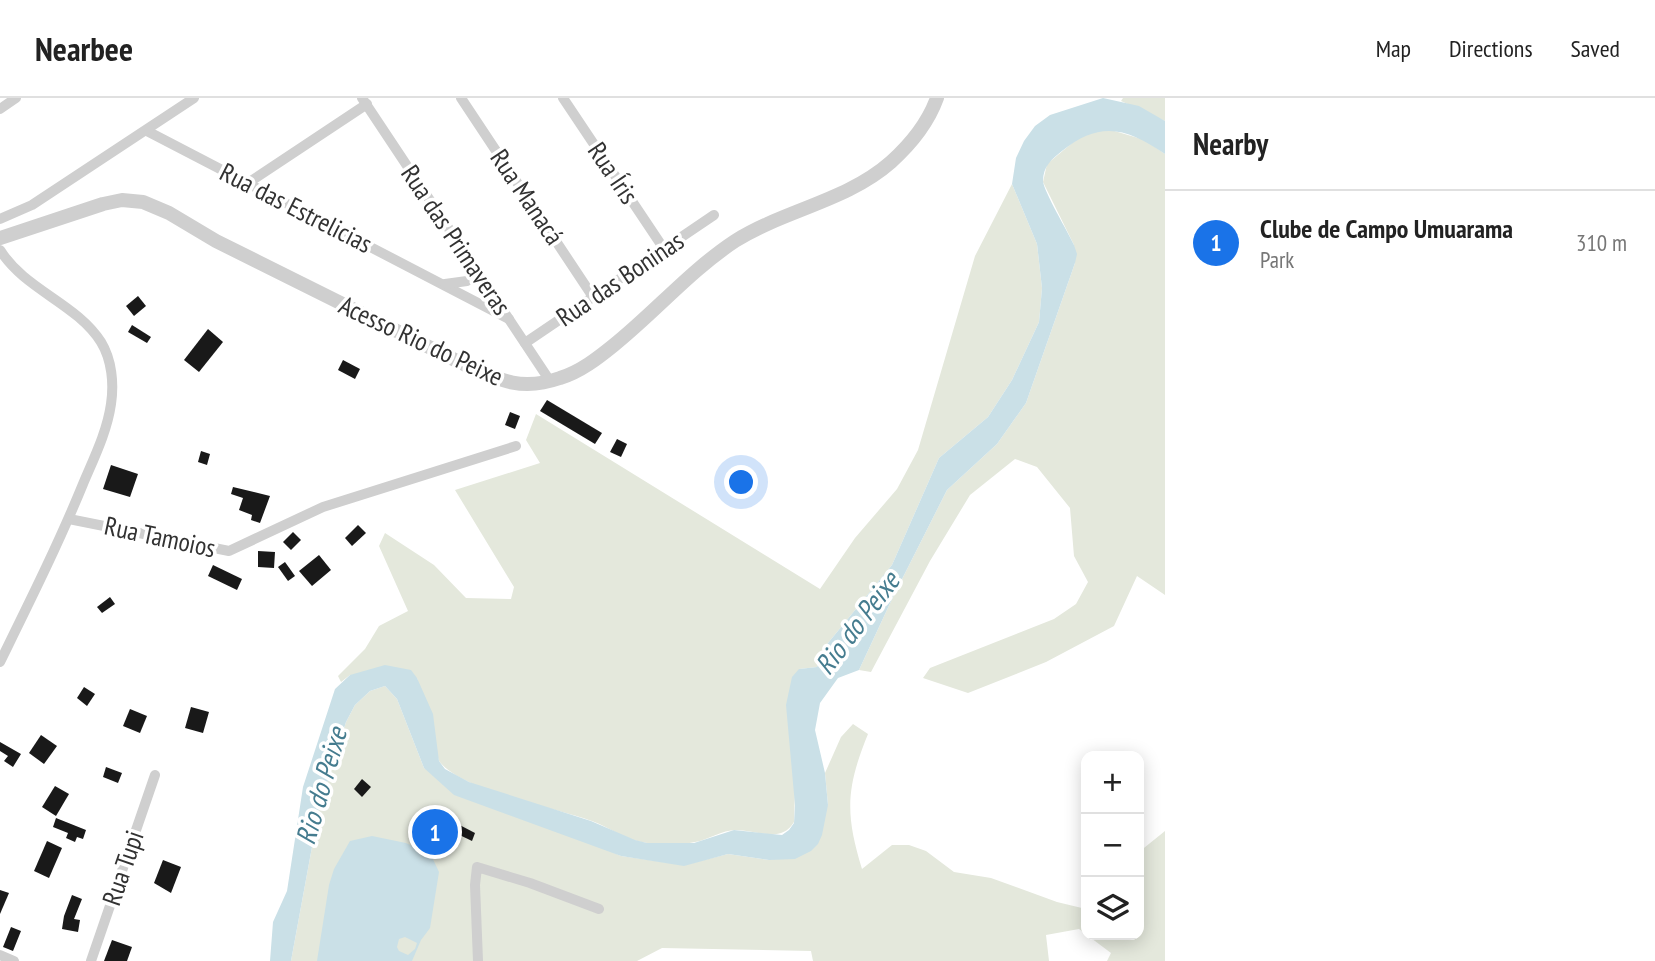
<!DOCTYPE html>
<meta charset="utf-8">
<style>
body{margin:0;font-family:"PT Sans Narrow",sans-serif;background:#f6f6f6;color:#222}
.controls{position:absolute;right:21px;bottom:21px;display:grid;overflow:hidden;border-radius:14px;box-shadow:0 4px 18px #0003}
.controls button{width:63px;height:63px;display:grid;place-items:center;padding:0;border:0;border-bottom:2px solid #e0e0e0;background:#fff;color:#222;font:35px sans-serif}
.you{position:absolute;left:742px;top:385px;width:24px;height:24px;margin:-18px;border:5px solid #fff;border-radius:50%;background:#1a73e8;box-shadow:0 0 0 10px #1a73e833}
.badge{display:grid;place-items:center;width:46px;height:46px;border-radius:50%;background:#1a73e8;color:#fff;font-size:23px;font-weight:700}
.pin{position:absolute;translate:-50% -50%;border:4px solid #fff;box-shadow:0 2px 7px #0006}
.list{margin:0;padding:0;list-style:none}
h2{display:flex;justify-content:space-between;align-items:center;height:91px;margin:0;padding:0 28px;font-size:30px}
h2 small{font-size:23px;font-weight:400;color:#767676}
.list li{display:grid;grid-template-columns:46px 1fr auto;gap:21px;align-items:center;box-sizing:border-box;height:105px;padding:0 28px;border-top:2px solid #e0e0e0}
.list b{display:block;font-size:26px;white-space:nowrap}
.list p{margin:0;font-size:23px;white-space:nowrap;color:#767676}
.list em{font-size:23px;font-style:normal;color:#767676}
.icon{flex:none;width:38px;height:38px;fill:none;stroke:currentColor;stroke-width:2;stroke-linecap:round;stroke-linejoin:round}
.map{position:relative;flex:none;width:1165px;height:863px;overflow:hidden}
header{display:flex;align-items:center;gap:42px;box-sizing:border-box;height:98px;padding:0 35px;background:#fff;border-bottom:2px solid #e0e0e0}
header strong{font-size:33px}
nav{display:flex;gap:38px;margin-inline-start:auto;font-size:24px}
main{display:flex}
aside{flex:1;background:#fff}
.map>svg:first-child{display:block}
</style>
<header>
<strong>Nearbee</strong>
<nav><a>Map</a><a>Directions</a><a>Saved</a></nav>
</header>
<main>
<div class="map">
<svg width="1165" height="863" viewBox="0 0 1165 863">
<rect width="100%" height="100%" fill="#fff"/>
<g fill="#e4e8dc">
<polygon points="1123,0 1165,0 1165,23 1121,3"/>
<polygon points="1111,32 1145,42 1165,56 1165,497 1137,478 1114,528 1046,564 968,595 923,580 930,570 1054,521 1076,506 1088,484 1074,458 1070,410 1037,369 1015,361 970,397 930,463 871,574 859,572 893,499 947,392 997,346 1026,305 1075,165 1074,147 1043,84 1047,66 1077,41 1094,33"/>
<path d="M1012,86L1037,146L1042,190L1039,224L1012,282L988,319L939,360L892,467L828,545L817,569L799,571L794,724C781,746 757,732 736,732C722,732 708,742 695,744C681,747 661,746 647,745C628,743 610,730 592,723C554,709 463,694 439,663L417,580L350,577L341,584L338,578L365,551L379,528L408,513L379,448L385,435L434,467L466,500L511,501L514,489L455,392L540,365L526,342L536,316L820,491L855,440L897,391L918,352L975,158Z"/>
<path d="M385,588L397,601L424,670L621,758L684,767L728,756L769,762L828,707L825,675L841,639L853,626L868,636C846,690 845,715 862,771L892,747H909L926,753L954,774L991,780L1057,804L1086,811V836L1079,831L1046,837L1049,863H813L811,853L662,850L637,863H291L319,711L346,624L355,607L370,593Z"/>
<polygon points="1165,733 1165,863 1107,863 1111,855 1087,837 1139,837 1139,754"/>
</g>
<g fill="#cae0e7" fill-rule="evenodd">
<path d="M1103,0L1139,8L1165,23V56C1127,30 1100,22 1062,53C1052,61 1043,68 1043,83C1044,94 1068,134 1074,147L1077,156L1075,165L1026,305L997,346L947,392L893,499L859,572L838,580L820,605L815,632L825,675L828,707L822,737L818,746L811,753L795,761L769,762L728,756L684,768L621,758L454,697L424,670L397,601L385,588L370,593L355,607L346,624L319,711L291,863H270L273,824L287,793L303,689L335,591L350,577L385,567L411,572L417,580L433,616L439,663L445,671L469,684L591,723L635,742L647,745H694L734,732L782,737L789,732L794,725L795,707L786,607L792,579L799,571L817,569L828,545L892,467L939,360L988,319L1012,282L1039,224L1042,190L1037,146L1012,86L1016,60L1024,43L1035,28L1050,17Z"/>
<path d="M372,738L406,745L431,757L439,774L430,830L421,842L412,863H317L329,787L334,771L350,743ZM405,839L417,845L415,851L408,857L399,853L397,849L399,841Z"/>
</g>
<g fill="#191919">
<polygon points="138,198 146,208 134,218 126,208"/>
<polygon points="132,227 151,239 147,245 128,234"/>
<polygon points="208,231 223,244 199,274 184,262"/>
<polygon points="343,262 360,271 355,281 338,272"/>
<polygon points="547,302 602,335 595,346 540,313"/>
<polygon points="510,314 520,318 515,331 505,327"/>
<polygon points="617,341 627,346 621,359 610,354"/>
<polygon points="201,353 210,356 207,367 198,364"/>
<polygon points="111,367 138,376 130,399 103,391"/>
<polygon points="233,389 270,398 260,425 251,422 252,417 239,412 243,400 231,396"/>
<polygon points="358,427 366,435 352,448 345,440"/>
<polygon points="293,434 301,442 291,452 283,444"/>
<polygon points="258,453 275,454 274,470 258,469"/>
<polygon points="319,457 331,472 312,488 299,473"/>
<polygon points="285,464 295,478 288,483 278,469"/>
<polygon points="213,467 242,481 237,492 208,478"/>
<polygon points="110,499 115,506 102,515 97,509"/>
<polygon points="84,589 95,596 87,608 77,600"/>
<polygon points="191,609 209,614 203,635 185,630"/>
<polygon points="130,611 147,618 140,635 123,628"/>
<polygon points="41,637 57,648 44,666 29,655"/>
<polygon points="0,644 21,656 13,669 4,663 8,658 0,653"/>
<polygon points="106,669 122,675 118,685 103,679"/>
<polygon points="362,681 371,689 362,699 354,691"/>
<polygon points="55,688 69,696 56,718 42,709"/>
<polygon points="56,720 86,732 83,741 77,739 75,744 66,740 68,735 53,729"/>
<polygon points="450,722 475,735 472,743 445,730"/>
<polygon points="47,743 62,750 49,780 34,773"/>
<polygon points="163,762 181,769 171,795 154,785"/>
<polygon points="0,792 9,795 0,816"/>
<polygon points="72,797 82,801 74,821 80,822 78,834 62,831 64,818"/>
<polygon points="11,829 21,833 13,853 3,849"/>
<polygon points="112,842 132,849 127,863 104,863"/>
</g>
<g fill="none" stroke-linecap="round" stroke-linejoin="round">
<g stroke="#cfcfcf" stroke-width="10">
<polyline points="362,0 550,283"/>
<polyline points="461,0 593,199"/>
<polyline points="563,0 664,151"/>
<polyline points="0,11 16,0"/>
<polyline points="147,33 509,221"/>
<polyline points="248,85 367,6"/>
<polyline points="0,121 32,107 194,0"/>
<path d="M0,152C25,192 76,205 101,244C112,262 114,286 111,306C107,334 94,360 83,386C58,447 29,505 0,564"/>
<polyline points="445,186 467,183 479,176"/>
<polyline points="525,245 714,117"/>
<polyline points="69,421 229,453 323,409 516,348"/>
<polyline points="0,857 14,863"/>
<polyline points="91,863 155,677"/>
<polyline points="478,863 475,787 477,769 530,785 599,811"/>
</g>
<path stroke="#cfcfcf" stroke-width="14" d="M0,140L103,106L122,102L143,104L169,115L216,143L455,262C494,279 517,295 560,280C580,274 598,260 614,247C655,214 691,172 735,143C784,112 847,103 891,64C911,46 928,25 937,0"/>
</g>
<g text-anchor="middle" stroke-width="7" stroke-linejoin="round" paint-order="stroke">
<g font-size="26" fill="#323232" stroke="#fff">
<text transform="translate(613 75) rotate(56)" y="9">Rua Íris</text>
<text transform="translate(527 99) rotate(56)" y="9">Rua Manacá</text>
<text transform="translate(296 110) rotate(27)" y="9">Rua das Estrelicias</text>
<text transform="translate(456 142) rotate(56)" y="9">Rua das Primaveras</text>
<text transform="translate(620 181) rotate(-34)" y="9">Rua das Boninas</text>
<text transform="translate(421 243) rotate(25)" y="9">Acesso Rio do Peixe</text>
<text transform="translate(160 439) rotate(12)" y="9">Rua Tamoios</text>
<text transform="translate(123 770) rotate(-71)" y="9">Rua Tupi</text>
</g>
<g font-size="28" font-style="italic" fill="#457c8f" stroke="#fff">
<text transform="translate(857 525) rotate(-53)" y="10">Rio do Peixe</text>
<text transform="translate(321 688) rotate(-74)" y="10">Rio do Peixe</text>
</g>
</g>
</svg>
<div class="controls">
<button>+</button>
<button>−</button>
<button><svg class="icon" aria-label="layers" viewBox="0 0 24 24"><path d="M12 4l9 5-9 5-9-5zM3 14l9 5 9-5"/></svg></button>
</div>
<div class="you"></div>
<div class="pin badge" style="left:435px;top:734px">1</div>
</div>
<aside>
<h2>Nearby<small></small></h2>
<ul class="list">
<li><span class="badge">1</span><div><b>Clube de Campo Umuarama</b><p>Park</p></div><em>310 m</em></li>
</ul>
</aside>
</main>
